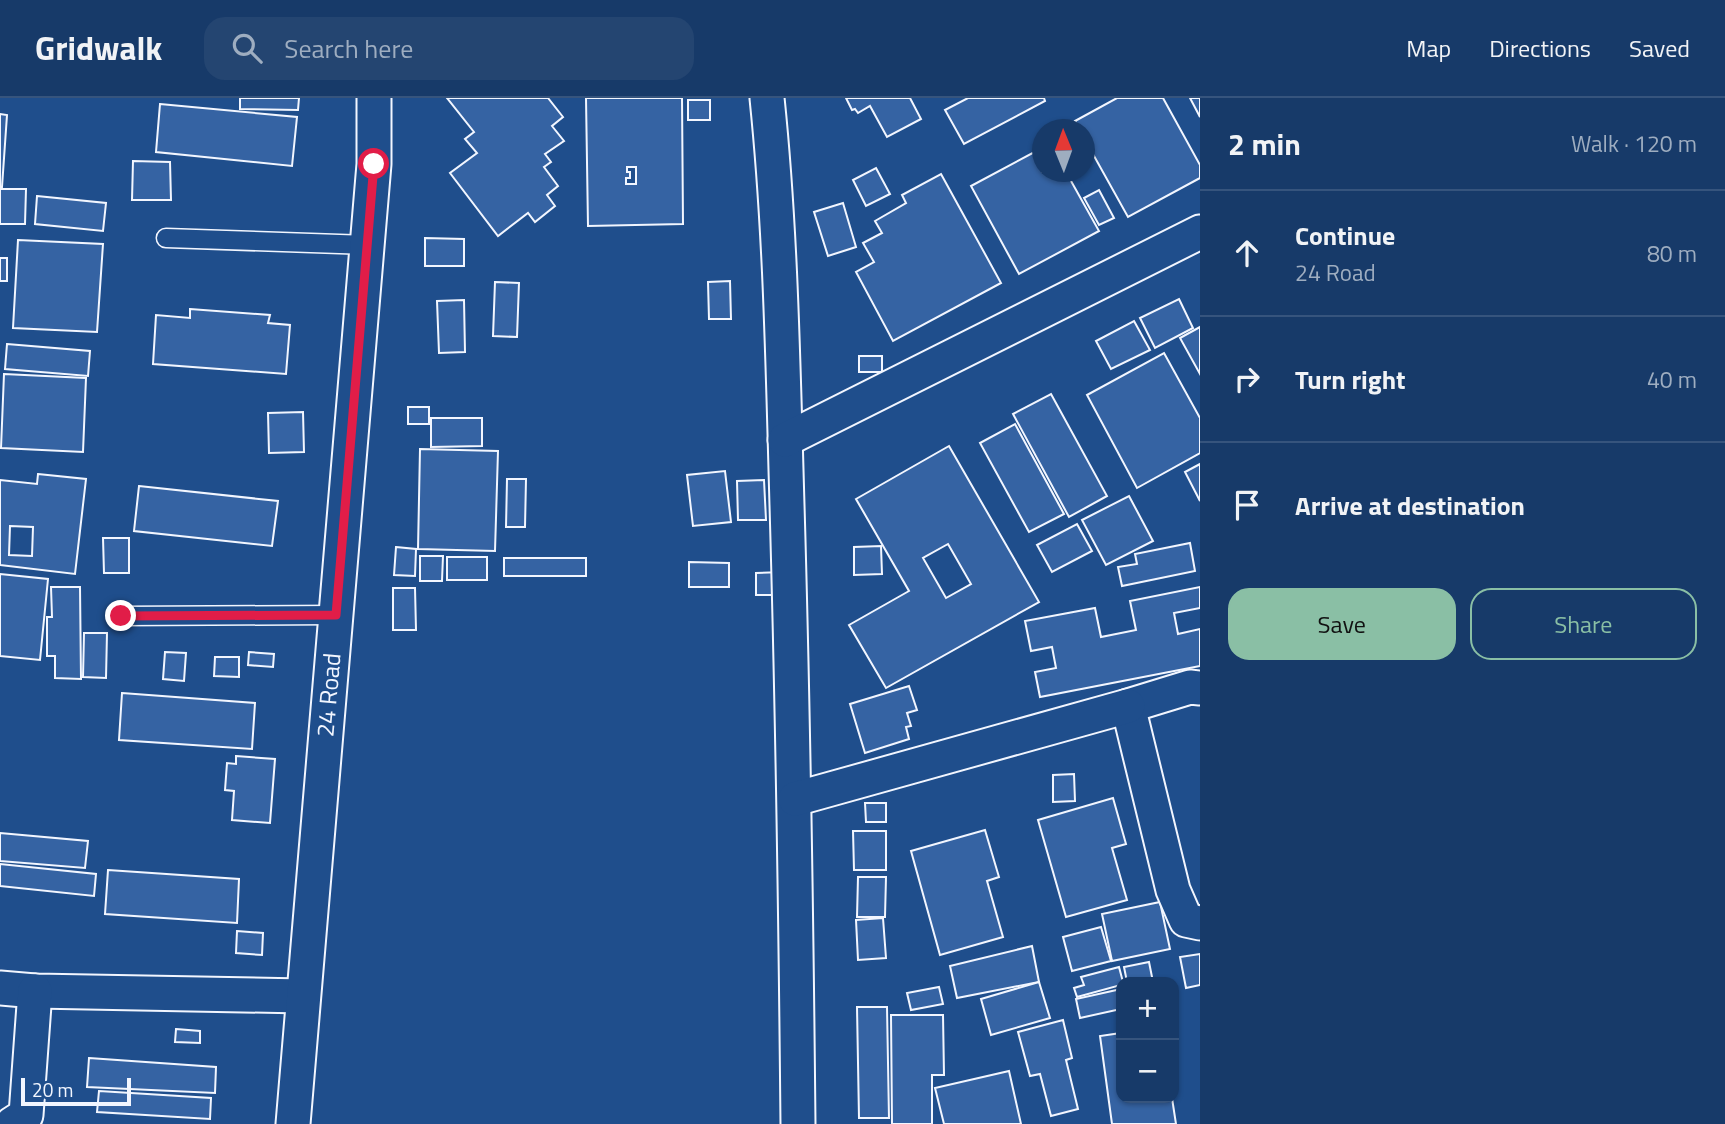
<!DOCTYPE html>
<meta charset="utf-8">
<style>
body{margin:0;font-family:"Titillium Web",sans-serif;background:#244571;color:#f1f3f6}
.controls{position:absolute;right:21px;bottom:21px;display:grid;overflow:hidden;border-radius:14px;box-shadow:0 2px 5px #0004}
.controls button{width:63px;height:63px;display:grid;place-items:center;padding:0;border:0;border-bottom:2px solid #36547d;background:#173a69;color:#f1f3f6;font:35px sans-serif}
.compass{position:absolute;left:1032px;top:21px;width:63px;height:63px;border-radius:50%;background:#173a69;box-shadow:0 2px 5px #0004;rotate:359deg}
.scale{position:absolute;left:21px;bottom:18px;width:110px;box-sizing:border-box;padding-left:7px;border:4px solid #f2f6ff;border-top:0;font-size:19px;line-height:24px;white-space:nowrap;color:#f2f6ff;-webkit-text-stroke:5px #1f4e8c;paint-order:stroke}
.stop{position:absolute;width:21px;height:21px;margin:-16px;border:5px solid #e11d48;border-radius:50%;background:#fff}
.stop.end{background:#e11d48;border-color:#fff;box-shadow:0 2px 7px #0008}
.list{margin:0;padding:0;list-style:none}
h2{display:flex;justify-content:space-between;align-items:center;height:91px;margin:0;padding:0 28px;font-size:30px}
h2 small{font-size:23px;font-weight:400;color:#9eadc0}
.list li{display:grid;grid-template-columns:46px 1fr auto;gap:21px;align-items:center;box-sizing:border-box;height:126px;padding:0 28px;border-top:2px solid #36547d}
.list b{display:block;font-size:26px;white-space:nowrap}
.list p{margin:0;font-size:23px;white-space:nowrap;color:#9eadc0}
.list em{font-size:23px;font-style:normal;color:#9eadc0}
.actions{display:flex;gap:14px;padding:21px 28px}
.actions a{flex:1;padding:16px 0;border:2px solid #8abfa5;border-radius:21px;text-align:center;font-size:24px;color:#8abfa5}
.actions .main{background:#8abfa5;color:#111}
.icon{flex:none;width:38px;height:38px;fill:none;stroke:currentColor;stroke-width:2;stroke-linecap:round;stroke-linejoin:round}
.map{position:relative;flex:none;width:1200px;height:1026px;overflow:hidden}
header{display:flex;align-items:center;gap:42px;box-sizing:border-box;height:98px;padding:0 35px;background:#173a69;border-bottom:2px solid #36547d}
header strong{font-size:33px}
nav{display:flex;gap:38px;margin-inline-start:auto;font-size:24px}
.search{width:490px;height:63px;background:#244571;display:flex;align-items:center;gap:18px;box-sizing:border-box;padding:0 24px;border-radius:21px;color:#9eadc0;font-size:26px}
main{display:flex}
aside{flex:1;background:#173a69}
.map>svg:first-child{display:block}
</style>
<header>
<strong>Gridwalk</strong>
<div class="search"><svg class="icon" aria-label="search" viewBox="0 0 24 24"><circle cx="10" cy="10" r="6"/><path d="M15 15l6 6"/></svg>Search here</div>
<nav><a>Map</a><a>Directions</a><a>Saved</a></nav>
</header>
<main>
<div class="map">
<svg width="1200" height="1026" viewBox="0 0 1200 1026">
<rect width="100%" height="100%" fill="#1f4e8c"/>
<g fill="#3563a3" stroke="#f2f6ff" stroke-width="2" fill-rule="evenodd">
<polygon points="240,0 299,0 298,12 240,11"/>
<polygon points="447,0 548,0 563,19 552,28 564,43 545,56 551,64 544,69 558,88 547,97 555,108 535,124 528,115 498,138 450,75 477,55 465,41 474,34"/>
<path d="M586,0H682L683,126L588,128ZM627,69H636V86H626V80H630V74H627Z"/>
<polygon points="846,0 910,0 921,21 887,39 870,8 858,15 855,11 852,12"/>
<polygon points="968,0 1044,0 1045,3 964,46 945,12"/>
<polygon points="1117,0 1163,0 1200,67 1200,80 1128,119 1084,40 1084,32 1080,32 1075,23"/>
<polygon points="1190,0 1200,0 1200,19"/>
<rect x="688" y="2" width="22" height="20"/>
<polygon points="160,6 297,19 292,68 156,54"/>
<polygon points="0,16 7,17 2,89 0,89"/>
<polygon points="1042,50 1042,74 1066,74 1099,133 1019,176 971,88"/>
<polygon points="133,63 170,64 171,102 132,102"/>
<polygon points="876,70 890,96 866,108 853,82"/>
<polygon points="941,76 1001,185 893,243 856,174 874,164 863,145 882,135 875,123 906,105 902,97"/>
<polygon points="0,91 26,91 25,126 0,126"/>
<polygon points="1099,92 1114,120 1099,127 1084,100"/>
<polygon points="37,98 106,105 103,133 35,126"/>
<polygon points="843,105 856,149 828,158 814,114"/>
<polygon points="425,140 464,141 464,168 425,168"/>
<polygon points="18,142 103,146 97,234 13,230"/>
<rect x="0" y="160" width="7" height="23"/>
<polygon points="730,183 731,221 709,221 708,184"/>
<polygon points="495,184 519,185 517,239 493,238"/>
<polygon points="1179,201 1193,230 1155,250 1140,220"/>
<polygon points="464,202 465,254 439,255 437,203"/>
<polygon points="190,211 270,217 268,225 290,227 286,276 153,266 156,217 190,220"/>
<polygon points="1134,223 1150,252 1111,271 1096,243"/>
<polygon points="1200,229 1200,276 1180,240"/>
<polygon points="7,246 90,253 88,278 5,271"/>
<polygon points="1164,255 1200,320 1200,355 1137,390 1087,297"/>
<rect x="859" y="258" width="23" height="16"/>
<polygon points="4,276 86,280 83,354 1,350"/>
<polygon points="1051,296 1107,398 1069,419 1013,316"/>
<rect x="408" y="309" width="21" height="17"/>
<polygon points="303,314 304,354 269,355 268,315"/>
<polygon points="431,320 482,320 482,348 431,349"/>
<polygon points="1015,326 1064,416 1029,434 980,345"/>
<path d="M949,348L1039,504L886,590L849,527L909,493L856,401ZM948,446L971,486L946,500L923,460Z"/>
<polygon points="420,351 498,353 495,453 418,451"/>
<polygon points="1200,366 1200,403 1185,374"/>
<polygon points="725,373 731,424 693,428 687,377"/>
<path d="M38,376L86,381L75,476L0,467V382L37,386ZM10,428L33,429L32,458L9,457Z"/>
<polygon points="507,381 526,381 525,429 506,429"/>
<polygon points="764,382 766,422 738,422 737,383"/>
<polygon points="139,388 278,403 272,448 134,433"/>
<polygon points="1129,398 1153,443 1106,467 1082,422"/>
<polygon points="1077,426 1092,453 1052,474 1037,447"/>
<polygon points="103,440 129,440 129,475 104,475"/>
<polygon points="1190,445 1195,473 1122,488 1118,469 1137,466 1135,456"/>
<polygon points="881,448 882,476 854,477 854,449"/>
<polygon points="396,449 416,451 415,478 394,477"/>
<polygon points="420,458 443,458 442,483 420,483"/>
<rect x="447" y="459" width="40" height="23"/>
<rect x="504" y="460" width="82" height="18"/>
<polygon points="689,464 729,465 729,489 689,489"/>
<polygon points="783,474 784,497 756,497 756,475"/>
<polygon points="0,476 48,481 40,562 0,558"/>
<polygon points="51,489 80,489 81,581 55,580 55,558 47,558 47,519 52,519"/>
<polygon points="1200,489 1200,510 1174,515 1178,536 1200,531 1200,568 1040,599 1035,574 1056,570 1052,549 1031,553 1025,523 1095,510 1101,539 1136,532 1130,503"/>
<polygon points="393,490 415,490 416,532 393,532"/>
<polygon points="84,535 107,535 106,580 83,579"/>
<polygon points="165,554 186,555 184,583 163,581"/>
<polygon points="249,554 274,556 273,569 248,567"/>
<polygon points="215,559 239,559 239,579 214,578"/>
<polygon points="909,588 917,612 907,615 911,628 906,629 909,641 865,655 850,606"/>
<polygon points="122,595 255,605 252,651 119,642"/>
<polygon points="236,658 275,661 270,725 232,722 234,693 225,692 227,665 236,666"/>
<polygon points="1074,676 1075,703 1053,704 1053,677"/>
<polygon points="1113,700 1126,746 1112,750 1127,802 1066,819 1038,722"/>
<polygon points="865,705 886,705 886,724 866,724"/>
<polygon points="985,732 999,779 987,783 1003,839 940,857 911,753"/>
<polygon points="853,733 886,733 886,772 854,772"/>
<polygon points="0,735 88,743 85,770 0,763"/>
<polygon points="0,766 96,776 94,798 0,788"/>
<polygon points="108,772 239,781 237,825 105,816"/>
<polygon points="858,779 886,779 885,819 857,819"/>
<polygon points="1160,804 1170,851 1112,863 1102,816"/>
<polygon points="883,820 886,860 858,862 856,822"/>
<polygon points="1101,829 1111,863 1072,873 1063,839"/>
<polygon points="237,833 263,835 262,857 236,855"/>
<polygon points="1032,848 1039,884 957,900 950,868"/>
<polygon points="1200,856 1200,887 1186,890 1180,859"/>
<polygon points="1149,864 1153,884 1127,884 1124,869"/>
<polygon points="1119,869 1123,884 1121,887 1077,899 1074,890 1084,887 1081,879"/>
<polygon points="1039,884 1050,920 991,937 981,901"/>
<polygon points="939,889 943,906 911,912 907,895"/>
<polygon points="1121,891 1121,911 1080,920 1076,901"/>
<polygon points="857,909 887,909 889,1020 859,1020"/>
<polygon points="891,917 943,917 944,977 932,977 932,1026 892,1026"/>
<polygon points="1063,922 1072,960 1066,962 1078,1011 1051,1018 1040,976 1030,978 1018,934"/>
<polygon points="176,931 200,933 200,945 175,944"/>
<polygon points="1121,935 1121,1000 1172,1000 1176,1026 1112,1026 1100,938"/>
<polygon points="89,960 216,969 215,995 87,989"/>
<polygon points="1009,973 1021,1026 944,1026 935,990"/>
<polygon points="99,993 211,1000 210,1021 97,1014"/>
</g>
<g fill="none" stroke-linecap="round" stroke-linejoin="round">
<g stroke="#f2f6ff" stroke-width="21">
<g id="service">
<polyline points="166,140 368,147"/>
<polyline points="121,518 336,517"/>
</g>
</g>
<g stroke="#f2f6ff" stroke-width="37">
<g id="minor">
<path d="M767,0C781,135 783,271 787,407C793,613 796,820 798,1026"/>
<polyline points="785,342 1200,134"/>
<polyline points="1200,590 1190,589 1128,608 1173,792 1186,822 1200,825"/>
<polyline points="795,701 1128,608"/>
<polyline points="0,890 35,893 303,898"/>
<polyline points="12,1026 26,1017 35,893"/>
<polyline points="293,1026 374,66 374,0"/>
</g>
</g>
<use href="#service" stroke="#1f4e8c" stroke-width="18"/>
<use href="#minor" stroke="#1f4e8c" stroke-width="33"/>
</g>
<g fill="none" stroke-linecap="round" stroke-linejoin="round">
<polyline stroke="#e11d48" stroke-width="9" points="121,518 336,517 374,66"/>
</g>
<g text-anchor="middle" stroke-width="5" stroke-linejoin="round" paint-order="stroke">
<g font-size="24" fill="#f2f6ff" stroke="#1f4e8c">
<text transform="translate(329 597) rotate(-85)" y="8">24 Road</text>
</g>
</g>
</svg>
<div class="controls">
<button>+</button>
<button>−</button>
</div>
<svg class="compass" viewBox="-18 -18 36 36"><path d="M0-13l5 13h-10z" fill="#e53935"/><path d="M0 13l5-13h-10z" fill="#9eadc0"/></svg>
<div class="scale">20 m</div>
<div class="stop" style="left:374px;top:66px"></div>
<div class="stop end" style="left:121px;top:518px"></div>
</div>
<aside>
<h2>2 min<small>Walk · 120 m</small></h2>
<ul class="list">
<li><svg class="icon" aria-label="ahead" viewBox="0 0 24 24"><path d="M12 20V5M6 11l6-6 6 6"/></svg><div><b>Continue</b><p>24 Road</p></div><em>80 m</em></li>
<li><svg class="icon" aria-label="right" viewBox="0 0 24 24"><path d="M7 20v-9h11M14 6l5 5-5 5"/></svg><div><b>Turn right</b></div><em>40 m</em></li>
<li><svg class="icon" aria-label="arrive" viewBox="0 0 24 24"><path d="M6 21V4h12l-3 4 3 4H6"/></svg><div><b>Arrive at destination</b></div></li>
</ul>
<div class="actions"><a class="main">Save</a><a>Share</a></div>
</aside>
</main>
